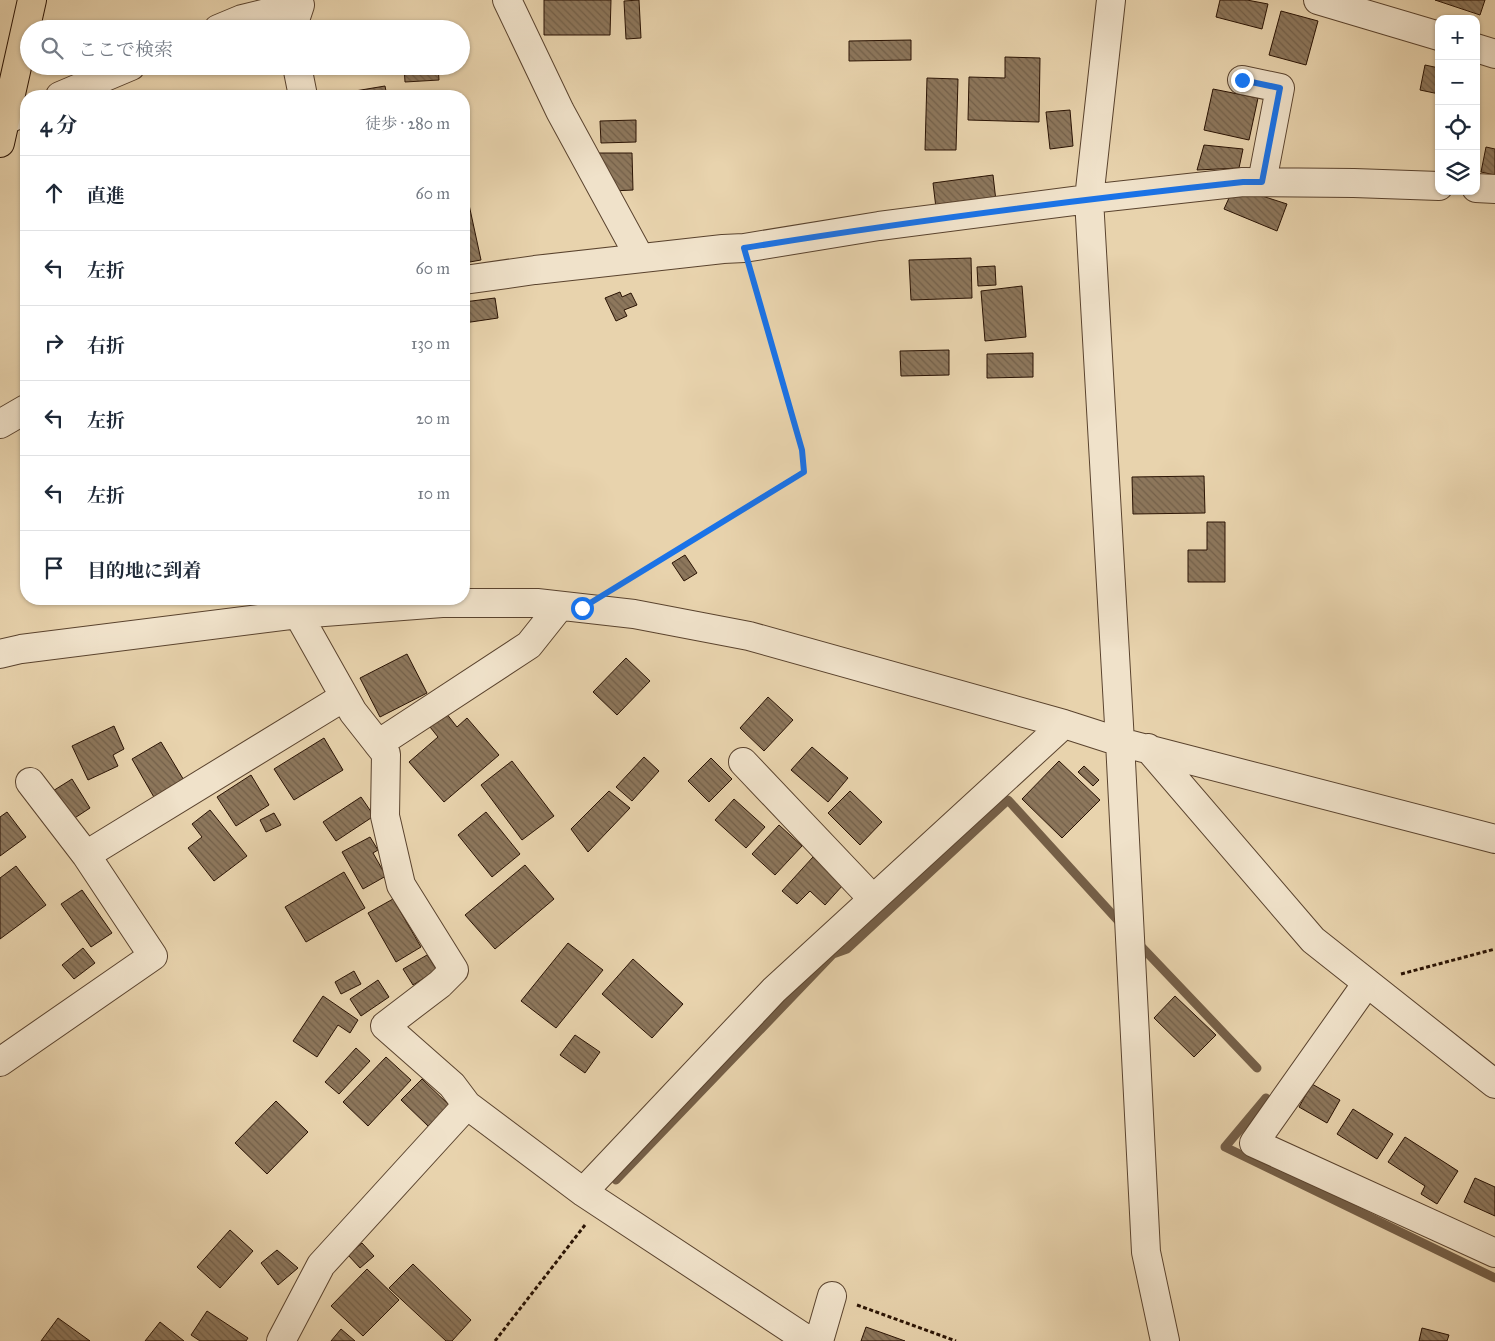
<!DOCTYPE html>
<html lang="ja">
<meta charset="utf-8">
<style>
body{margin:0;font-family:"IM FELL Great Primer","Noto Serif JP",serif;background:#f2f2f3;color:#1f2937}
.controls{position:absolute;right:15px;top:15px;display:grid;overflow:hidden;border-radius:10px;box-shadow:0 1px 4px #0004}
.controls button{width:45px;height:45px;display:grid;place-items:center;padding:0;border:0;border-bottom:1px solid #e0e1e3;background:#fff;color:#1f2937;font:25px sans-serif}
.stop{position:absolute;width:15px;height:15px;margin:-11px;border:4px solid #1a73e8;border-radius:50%;background:#fff}
.stop.end{background:#1a73e8;border-color:#fff;box-shadow:0 1px 5px #0008}
.list{margin:0;padding:0;list-style:none}
h2{display:flex;justify-content:space-between;align-items:center;height:65px;margin:0;padding:0 20px;font-size:21px}
h2 small{font-size:16px;font-weight:400;color:#747a83}
.list li{display:grid;grid-template-columns:32px 1fr auto;gap:15px;align-items:center;box-sizing:border-box;height:75px;padding:0 20px;border-top:1px solid #e0e1e3}
.list b{display:block;font-size:19px;white-space:nowrap}
.list em{font-size:16px;font-style:normal;color:#747a83}
.icon{flex:none;width:28px;height:28px;fill:none;stroke:currentColor;stroke-width:2;stroke-linecap:round;stroke-linejoin:round}
.map{position:relative;flex:none;width:1495px;height:1341px;overflow:hidden}
.search{position:absolute;background:#fff;box-shadow:0 1px 4px #0004;left:20px;top:20px;width:450px;height:55px;display:flex;align-items:center;gap:12px;box-sizing:border-box;padding:0 18px;border-radius:28px;color:#747a83;font-size:19px}
.panel{position:absolute;background:#fff;box-shadow:0 1px 4px #0004;left:20px;top:90px;width:450px;height:515px;border-radius:20px}
.map>svg:first-child{display:block}
.lines{fill:none;stroke-linecap:round;stroke-linejoin:round}
.stream{stroke:#755f47;stroke-width:9}
.building{fill:url(#building-back-hatch);stroke:#2a1304}
.minor-casing{stroke:#5a432e;stroke-width:30}
.major-casing{stroke:#2a1304;stroke-width:30}
.path{stroke:#2a1304;stroke-width:3;stroke-dasharray:4 2.5;stroke-linecap:butt}
.minor{stroke:#f0e2ca;stroke-width:28}
.major{stroke:#e8d3ad;stroke-width:28}
.route{stroke:#1a73e8;stroke-width:6}
</style>
<div class="map">
<svg width="1495" height="1341" viewBox="0 0 1495 1341">
<defs>
<pattern id="building-back-hatch" width="6" height="6" patternUnits="userSpaceOnUse" patternTransform="scale(1.25)"><rect width="6" height="6" fill="#8d775c"/><path d="M-1 5l2 2M0 0l6 6M5-1l2 2" fill="none" stroke="#73604a"/></pattern>
</defs>
<rect width="100%" height="100%" fill="#e8d3ad"/>
<filter id="stains"><feTurbulence type="fractalNoise" baseFrequency=".004" numOctaves="4"/><feColorMatrix values="0 0 0 0 .2 0 0 0 0 .09 0 0 0 0 .02 0 0 0 .5 -.17"/></filter>
<radialGradient id="worn" r=".72"><stop offset=".6" stop-color="#630" stop-opacity="0"/><stop offset="1" stop-color="#630" stop-opacity=".3"/></radialGradient>
<g class="lines">
<path class="stream" d="M1136,941L1257,1068
M1266,1098L1225,1147L1495,1278
M616,1180L833,954L847,949L1008,800L1123,926"/>
</g>
<path class="building" d="M544,0H611L610,35H544Z
M639,0L641,38L626,39L624,1Z
M1220,0H1247L1268,4L1262,29L1216,17Z
M1435,0H1485L1480,15Z
M1281,11L1318,21L1306,65L1269,55Z
M911,40V60L849,61V41Z
M1005,57L1040,58L1039,122L968,120L969,77L1005,78Z
M1425,65L1439,68V94L1420,90Z
M404,66H438L439,80L405,82Z
M927,78L958,79L956,150H925Z
M385,86L387,96H350L349,92Z
M1213,89L1258,98L1249,140L1204,130Z
M1070,110L1073,146L1050,149L1046,112Z
M636,120V142L601,143L600,121Z
M1204,145L1243,149L1239,168L1197,170Z
M1486,147L1495,149V175L1481,172Z
M596,153H632L633,190L612,191Z
M993,175L996,201L936,208L933,183Z
M1234,187L1287,204L1277,231L1224,209Z
M464,200H468L481,260L464,263Z
M971,258L972,298L911,300L909,260Z
M995,266L996,285L978,286L977,267Z
M1022,286L1026,337L985,341L981,291Z
M620,292L622,297L631,293L637,305L624,310L627,316L616,321L605,298Z
M495,298L498,318L464,323V302Z
M949,350V375L901,376L900,351Z
M1033,353V377L987,378V354Z
M1204,476L1205,513L1133,514L1132,477Z
M1207,522H1225V582H1188V550H1207Z
M685,555L697,573L684,581L672,563Z
M407,654L427,693L380,717L360,678Z
M626,658L650,681L617,715L593,692Z
M768,697L793,720L764,751L740,728Z
M446,713L457,727L467,718L499,755L444,802L409,762L438,737L430,727Z
M114,726L124,749L113,755L118,766L88,780L72,746Z
M324,738L343,770L294,800L274,769Z
M161,742L185,782L155,799L132,759Z
M812,747L848,778L828,802L791,770Z
M644,757L659,771L632,801L616,787Z
M711,758L732,779L709,802L688,781Z
M512,761L554,816L522,840L481,785Z
M1059,761L1100,800L1062,838L1022,799Z
M1084,766L1099,780L1093,786L1078,772Z
M251,775L269,805L236,826L217,797Z
M72,779L90,808L67,823L48,794Z
M609,791L630,808L588,852L571,829Z
M850,791L882,822L860,845L828,813Z
M361,797L374,816L336,841L323,822Z
M734,799L765,827L746,848L715,820Z
M210,810L247,856L214,881L188,848L202,837L192,824Z
M7,812L26,837L0,856V817Z
M486,812L520,854L492,877L458,835Z
M274,813L281,825L266,832L260,820Z
M779,825L802,846L775,875L752,854Z
M370,837L378,850L373,853L386,876L363,889L342,852Z
M813,857L843,885L825,905L810,891L797,904L782,891Z
M525,865L554,899L495,949L465,915Z
M16,866L46,905L0,939V878Z
M344,872L365,908L306,942L285,907Z
M82,890L112,933L91,947L61,904Z
M393,899L421,947L396,962L368,913Z
M568,943L603,970L556,1028L521,1001Z
M83,948L95,963L74,979L62,965Z
M427,955L437,970L413,985L403,969Z
M633,959L683,1004L652,1038L602,994Z
M354,971L361,984L341,994L335,982Z
M378,980L389,997L361,1016L350,999Z
M323,996L358,1020L350,1033L338,1025L317,1057L293,1041Z
M1175,996L1216,1035L1194,1057L1154,1018Z
M575,1035L600,1052L585,1073L560,1055Z
M356,1048L370,1061L339,1094L325,1082Z
M386,1057L411,1080L368,1126L343,1102Z
M422,1079L449,1105L428,1126L401,1100Z
M1312,1084L1340,1100L1327,1123L1299,1107Z
M276,1101L308,1132L267,1174L235,1143Z
M1353,1109L1393,1134L1377,1159L1337,1134Z
M1405,1137L1458,1171L1437,1204L1421,1194L1425,1186L1388,1162Z
M1475,1178L1495,1187V1216L1464,1202Z
M230,1230L253,1251L220,1288L197,1267Z
M362,1243L374,1256L360,1268L348,1255Z
M277,1250L298,1268L278,1285L261,1263Z
M413,1264L471,1320L452,1341H446L389,1288Z
M367,1269L399,1300L363,1336L331,1306Z
M207,1311L248,1338L246,1341H200L191,1335Z
M58,1318L90,1341H41Z
M160,1322L184,1341H145Z
M866,1327L905,1341H861Z
M1422,1328L1449,1335L1447,1341H1419Z
M341,1329L355,1341H331Z"/>
<g class="lines">
<defs>
<path id="minor" d="M507,0L560,111L640,258
M1111,0L1089,199L1120,742L1146,1252L1165,1341
M1318,0L1439,36
M218,29L242,19L300,5L292,29
M1476,48L1495,54
M297,66L303,96
M1242,80L1280,88L1262,182
M60,96L131,66
M6,120L26,111
M1476,188L1495,189
M464,280L535,270L723,249L744,248L879,226L1089,199L1243,182L1354,183L1439,186
M0,424L26,409
M290,600L353,712L386,754L385,816L401,885L454,970L440,984L385,1026L452,1085L467,1105L583,1192L809,1341
M0,654L21,649L298,614L442,603H537L634,614L749,636L1064,724L1120,742L1495,839
M378,744L529,645L560,606
M1148,748L1313,940L1495,1084
M743,762L873,899
M30,782L86,855
M1367,983L1254,1143L1495,1253
M0,1062L153,956L86,855L344,697
M583,1192L774,990L1064,724
M281,1341L321,1265L467,1105
M819,1341L832,1296"/>
<path id="major" d="M0,143L32,0"/>
</defs>
<use href="#minor" class="minor-casing"/>
<use href="#major" class="major-casing"/>
<path class="path" d="M621,584L804,471L802,450L752,275
M1401,974L1495,949
M857,1305L956,1341
M495,1341L585,1225"/>
<use href="#minor" class="minor"/>
<use href="#major" class="major"/>
</g>
<g class="lines">
<path class="route" d="M582,608L804,472L802,450L744,248C910,221 1076,200 1243,182H1262L1280,88L1242,80"/>
</g>
<rect width="100%" height="100%" filter="url(#stains)"/>
<rect width="100%" height="100%" fill="url(#worn)"/>
</svg>
<div class="controls">
<button>+</button>
<button>−</button>
<button><svg class="icon" aria-label="locate" viewBox="0 0 24 24"><circle cx="12" cy="12" r="6"/><path d="M12 2v4M12 18v4M2 12h4M18 12h4"/></svg></button>
<button><svg class="icon" aria-label="layers" viewBox="0 0 24 24"><path d="M12 4l9 5-9 5-9-5zM3 14l9 5 9-5"/></svg></button>
</div>
<div class="stop" style="left:582px;top:608px"></div>
<div class="stop end" style="left:1242px;top:80px"></div>
<div class="search"><svg class="icon" aria-label="search" viewBox="0 0 24 24"><circle cx="10" cy="10" r="6"/><path d="M15 15l6 6"/></svg>ここで検索</div>
<section class="panel">
<h2>4 分<small>徒歩 · 280 m</small></h2>
<ul class="list">
<li><svg class="icon" aria-label="ahead" viewBox="0 0 24 24"><path d="M12 20V5M6 11l6-6 6 6"/></svg><div><b>直進</b></div><em>60 m</em></li>
<li><svg class="icon" aria-label="left" viewBox="0 0 24 24"><path d="M17 20v-9H6M10 6l-5 5 5 5"/></svg><div><b>左折</b></div><em>60 m</em></li>
<li><svg class="icon" aria-label="right" viewBox="0 0 24 24"><path d="M7 20v-9h11M14 6l5 5-5 5"/></svg><div><b>右折</b></div><em>130 m</em></li>
<li><svg class="icon" aria-label="left" viewBox="0 0 24 24"><path d="M17 20v-9H6M10 6l-5 5 5 5"/></svg><div><b>左折</b></div><em>20 m</em></li>
<li><svg class="icon" aria-label="left" viewBox="0 0 24 24"><path d="M17 20v-9H6M10 6l-5 5 5 5"/></svg><div><b>左折</b></div><em>10 m</em></li>
<li><svg class="icon" aria-label="arrive" viewBox="0 0 24 24"><path d="M6 21V4h12l-3 4 3 4H6"/></svg><div><b>目的地に到着</b></div></li>
</ul>
</section>
</div>
